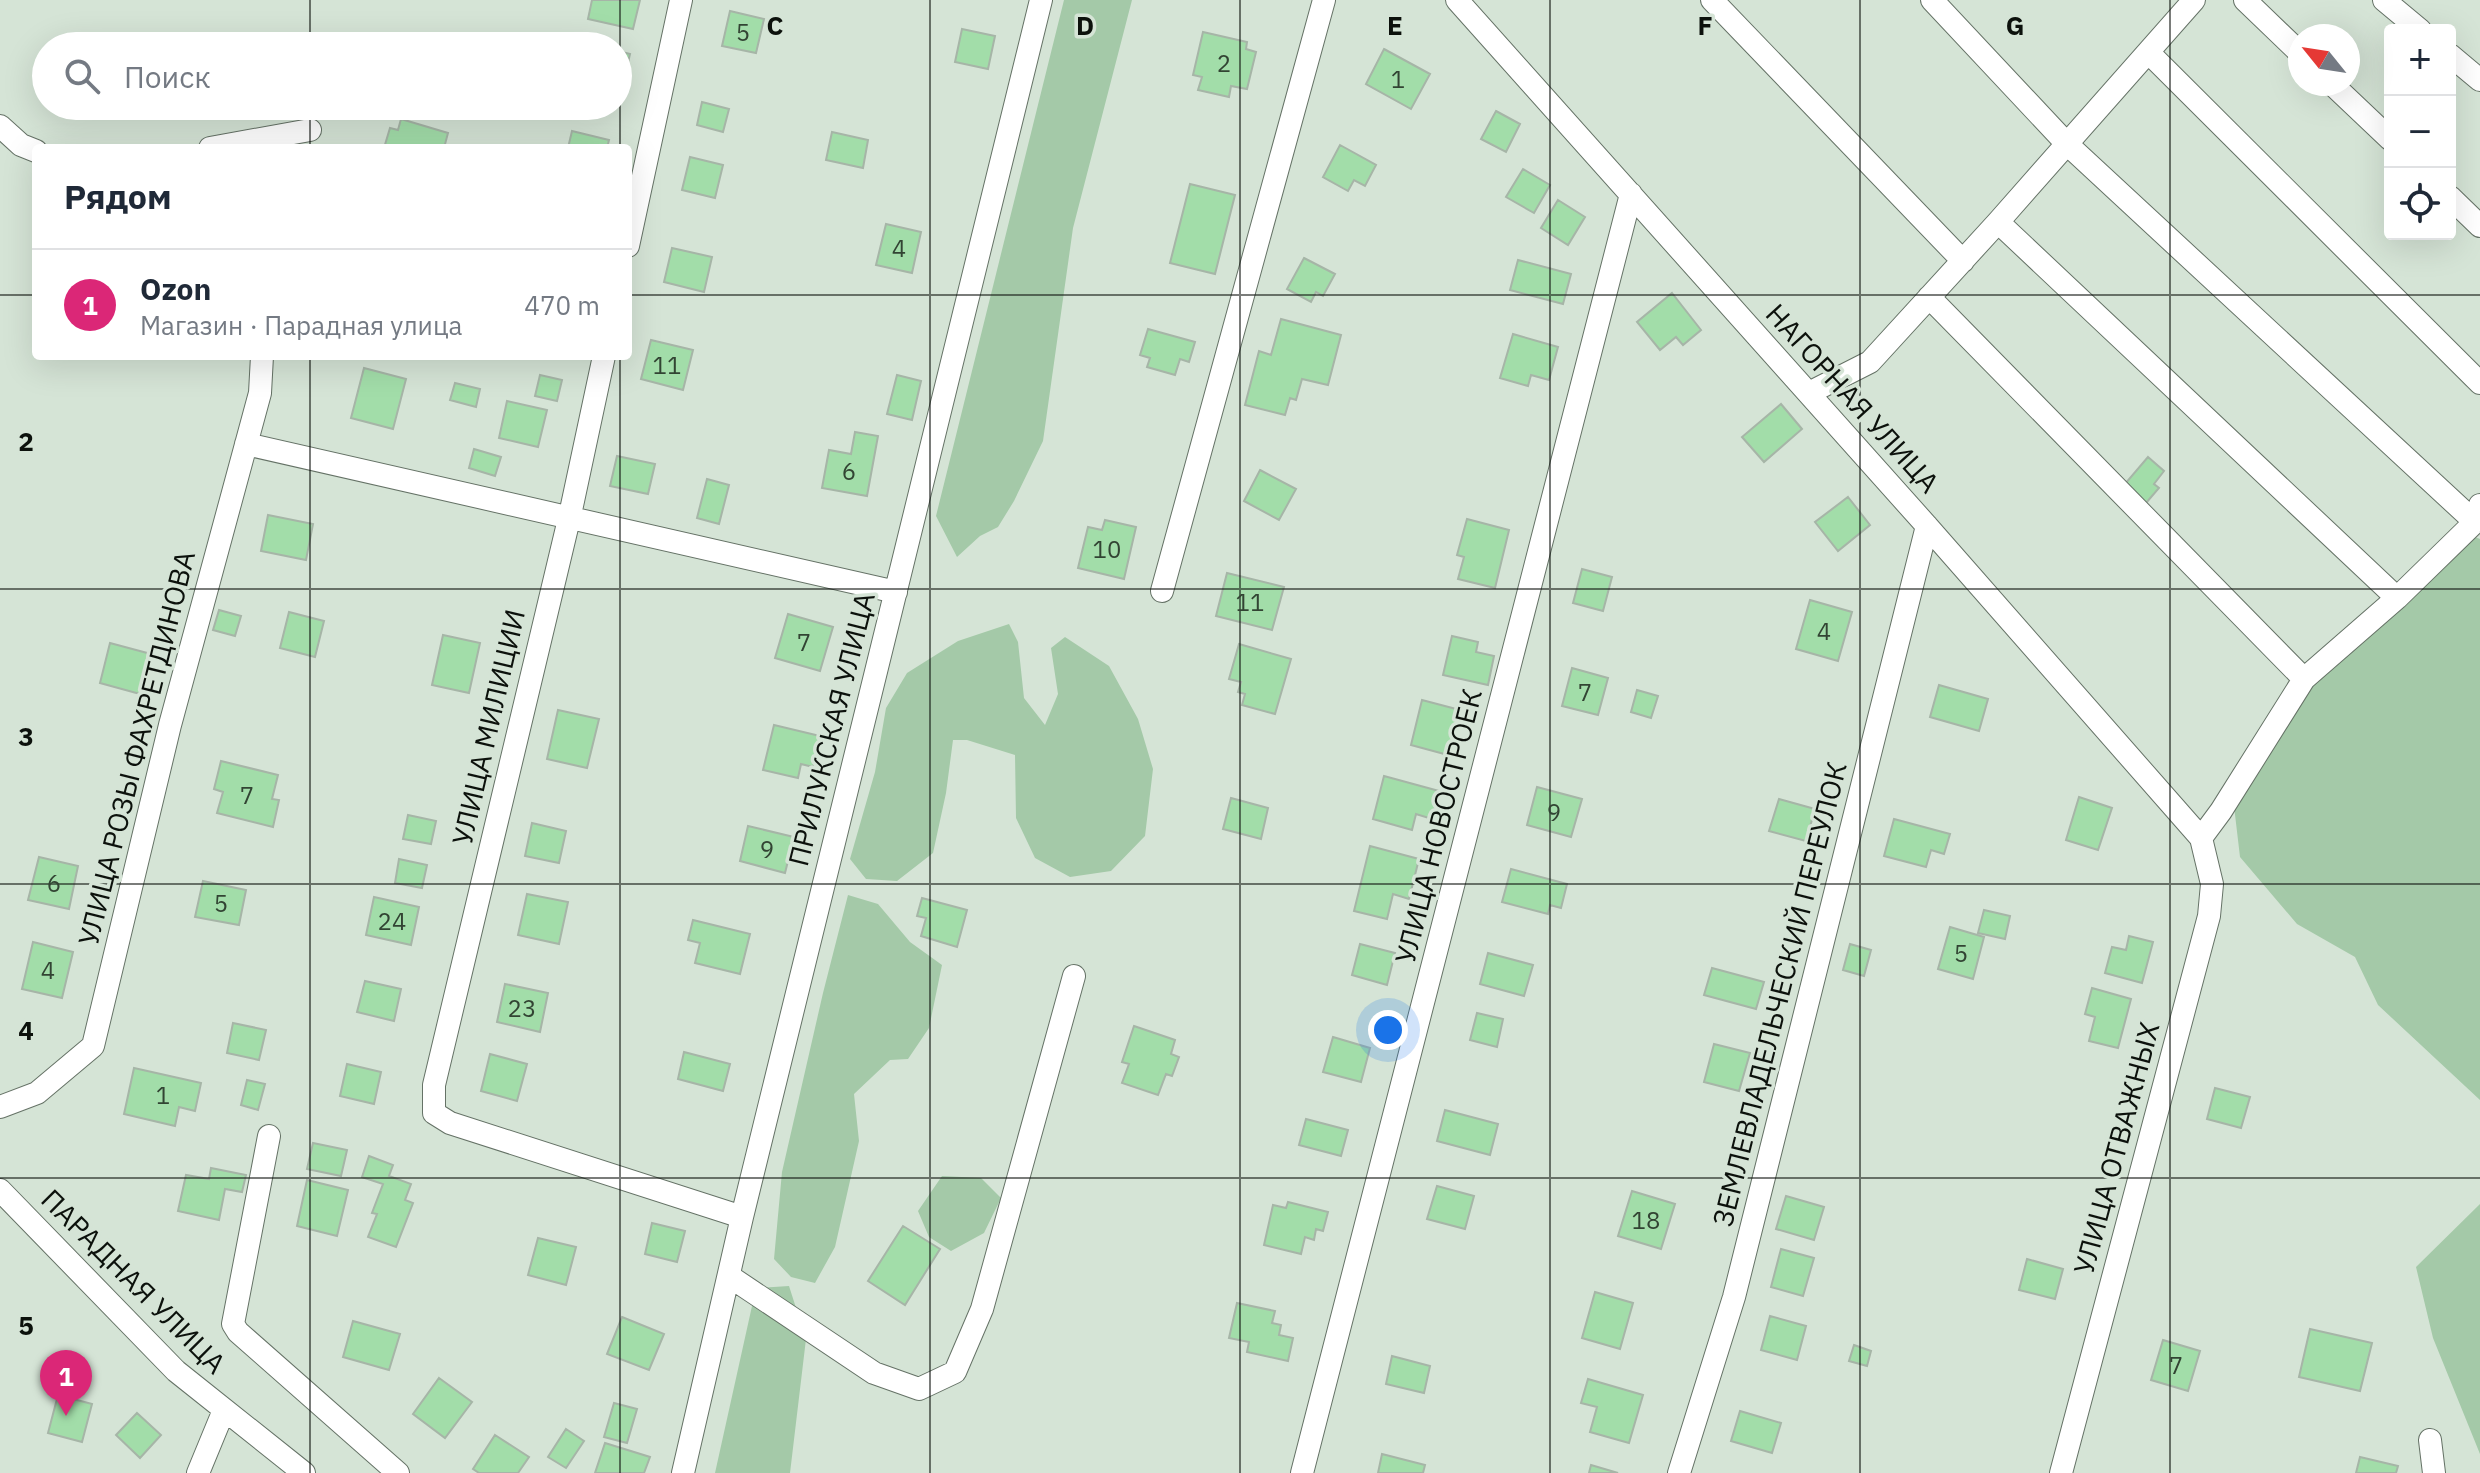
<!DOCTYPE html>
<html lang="ru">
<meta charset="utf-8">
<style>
body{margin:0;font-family:"IBM Plex Sans",sans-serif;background:#f6f6f7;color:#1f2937}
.controls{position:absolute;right:24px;top:24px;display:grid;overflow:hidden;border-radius:8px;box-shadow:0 8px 32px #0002}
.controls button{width:72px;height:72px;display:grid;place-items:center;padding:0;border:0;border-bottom:2px solid #e0e1e3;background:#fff;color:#1f2937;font:40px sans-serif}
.compass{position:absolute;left:2288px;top:24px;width:72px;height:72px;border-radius:50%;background:#fff;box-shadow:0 8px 32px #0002;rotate:300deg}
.you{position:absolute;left:1388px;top:1030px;width:28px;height:28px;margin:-20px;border:6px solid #fff;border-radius:50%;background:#1a73e8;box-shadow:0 0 0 12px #1a73e833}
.badge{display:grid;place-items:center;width:52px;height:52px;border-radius:50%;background:#db2777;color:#fff;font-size:26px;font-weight:700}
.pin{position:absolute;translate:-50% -66px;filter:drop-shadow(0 2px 4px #0008)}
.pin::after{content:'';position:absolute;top:42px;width:28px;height:24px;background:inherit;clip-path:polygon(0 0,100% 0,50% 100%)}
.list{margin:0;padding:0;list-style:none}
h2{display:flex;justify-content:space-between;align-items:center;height:104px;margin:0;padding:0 32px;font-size:34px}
h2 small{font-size:26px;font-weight:400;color:#747a83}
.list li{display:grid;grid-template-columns:52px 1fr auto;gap:24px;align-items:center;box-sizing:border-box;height:112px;padding:0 32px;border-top:2px solid #e0e1e3}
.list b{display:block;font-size:30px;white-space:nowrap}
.list p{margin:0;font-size:26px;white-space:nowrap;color:#747a83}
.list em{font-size:26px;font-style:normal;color:#747a83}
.icon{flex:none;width:44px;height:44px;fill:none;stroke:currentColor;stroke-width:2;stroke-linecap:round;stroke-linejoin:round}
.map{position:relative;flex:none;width:2480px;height:1473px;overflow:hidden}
.search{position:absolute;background:#fff;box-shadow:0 8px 32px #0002;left:32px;top:32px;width:600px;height:88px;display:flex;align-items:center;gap:20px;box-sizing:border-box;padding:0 28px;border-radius:44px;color:#747a83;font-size:30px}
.panel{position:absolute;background:#fff;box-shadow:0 8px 32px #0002;left:32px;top:144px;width:600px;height:216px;border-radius:8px}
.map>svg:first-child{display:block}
.green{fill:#a4c9a8}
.building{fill:#a2dda9;stroke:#a6b5a7;stroke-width:2}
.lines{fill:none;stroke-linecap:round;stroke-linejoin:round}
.minor-casing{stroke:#657266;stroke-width:24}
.minor{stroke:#fff;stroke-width:22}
.grid{fill:none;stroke:#0c110c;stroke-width:2;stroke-opacity:0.55}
.labels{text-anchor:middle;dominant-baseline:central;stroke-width:7;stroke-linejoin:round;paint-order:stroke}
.number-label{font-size:24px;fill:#324433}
.street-label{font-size:28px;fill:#0c110c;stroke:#d5e4d6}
.grid-label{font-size:26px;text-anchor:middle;font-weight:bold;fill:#0c110c;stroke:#d5e4d6;stroke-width:7;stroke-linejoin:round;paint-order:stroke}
</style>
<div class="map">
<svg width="2480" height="1473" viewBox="0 0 2480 1473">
<rect width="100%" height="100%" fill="#d5e4d6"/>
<path class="green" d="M1064,0H1132L1073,228L1043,441L1014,501L998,527L980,536L957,557L936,516Z
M2475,537L2480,539V1100L2378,1005L2355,957L2297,924L2240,857L2234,806L2308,682Z
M1009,624L1018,642L1024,698L1045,725L1058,694L1051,648L1065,637L1109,666L1138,719L1153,769L1145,836L1111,871L1070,877L1035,858L1016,818L1015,755L967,740H953L946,793L933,853L897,881L866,879L850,859L875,772L886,708L907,673L958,641Z
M848,895L878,904L910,942L942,965L929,1028L908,1059L890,1060L854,1094L859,1141L835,1247L815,1283L791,1277L774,1259L782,1172L823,993Z
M942,1176L981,1178L1001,1198L984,1233L951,1251L929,1237L918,1211Z
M2480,1204V1454L2433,1338L2416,1267Z
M789,1286L806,1339L790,1473H715L756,1288Z"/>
<path class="building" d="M592,0H640L633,29L588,19Z
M730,11L764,19L756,53L722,46Z
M962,29L995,36L988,69L955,62Z
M1203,32L1247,42L1246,49L1256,52L1247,89L1231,86L1229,97L1198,90L1202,77L1193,75Z
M1384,49L1430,74L1411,109L1366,84Z
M618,51L630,54L622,88L618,87Z
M702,102L729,109L723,132L697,125Z
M1496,111L1520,124L1506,152L1481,139Z
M401,119L448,133L444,148H384L390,128L398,130Z
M572,131L609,140L607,148H568Z
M832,132L868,140L863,168L826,160Z
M1340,145L1376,165L1365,186L1354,180L1348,191L1323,177Z
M690,157L723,165L715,198L682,190Z
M1523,169L1550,185L1534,213L1506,197Z
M1190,184L1235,195L1215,274L1170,263Z
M1558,200L1585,217L1568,245L1541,228Z
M886,224L921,232L912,273L876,265Z
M672,248L712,257L704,292L664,282Z
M1304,258L1335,274L1323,296L1316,292L1311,302L1287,289Z
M1518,260L1571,274L1563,304L1510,290Z
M1672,293L1701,330L1683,345L1676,337L1660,350L1637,322Z
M1281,319L1341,335L1328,385L1302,379L1296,400L1290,398L1285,415L1245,405L1259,351L1271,355Z
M1148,329L1195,342L1189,362L1180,359L1175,375L1147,367L1150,358L1140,355Z
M1513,334L1558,347L1549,380L1531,375L1528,386L1500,378Z
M651,340L693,350L683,390L641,379Z
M364,368L406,379L393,429L351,418Z
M540,375L562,380L557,401L535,396Z
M897,375L921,381L912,420L887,414Z
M455,383L480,389L476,407L450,400Z
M507,401L547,410L538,447L499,438Z
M1781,404L1802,429L1764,462L1742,437Z
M855,432L878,436L867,496L822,488L829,450L851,454Z
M474,449L501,457L495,476L469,468Z
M617,456L655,464L648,494L610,486Z
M2148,457L2164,471L2154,484L2159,488L2146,503L2124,485Z
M1260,470L1296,489L1279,520L1244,501Z
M707,479L729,485L719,524L697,518Z
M1848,497L1870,525L1838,551L1815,522Z
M268,515L313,524L306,560L261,551Z
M1467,519L1509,530L1495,588L1458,579L1464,557L1457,555Z
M1105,520L1136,527L1124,579L1078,568L1088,527L1102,530Z
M1582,569L1612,577L1603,611L1573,603Z
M1227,573L1284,587L1272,630L1216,616Z
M1810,600L1852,612L1838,661L1796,649Z
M219,610L241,616L235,636L213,630Z
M289,612L324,621L315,657L280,648Z
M788,614L833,627L820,671L775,658Z
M443,635L480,643L469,693L432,685Z
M1452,636L1478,642L1476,652L1494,656L1488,685L1443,675Z
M110,643L151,654L140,694L100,683Z
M1239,644L1291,659L1275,714L1242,705L1245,694L1238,692L1241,682L1229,679Z
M1572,668L1608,678L1598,715L1562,706Z
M1939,685L1988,699L1979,731L1930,717Z
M1637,690L1658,696L1651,718L1631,712Z
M1422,700L1460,710L1448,755L1411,745Z
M558,710L599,719L587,768L547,759Z
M774,725L820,736L813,767L801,764L798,778L763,770Z
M221,761L278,775L272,799L279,800L273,827L217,813L223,792L214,789Z
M1384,776L1439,791L1432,819L1416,814L1412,830L1373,819Z
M1537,787L1582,799L1571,837L1527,825Z
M2079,797L2112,808L2098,850L2066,840Z
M1231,798L1268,808L1261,839L1223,829Z
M1779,799L1815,809L1806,841L1769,831Z
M408,815L436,821L431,844L403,839Z
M1894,819L1950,834L1944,854L1931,850L1926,867L1884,856Z
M532,823L566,831L559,863L525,856Z
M748,826L794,837L785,873L740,861Z
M1370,846L1419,859L1409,899L1393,894L1387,919L1354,911Z
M39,857L78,866L69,909L28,900Z
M399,859L427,865L422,888L395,883Z
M1511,869L1567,884L1561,908L1550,905L1548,914L1502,902Z
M203,881L246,890L239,925L195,917Z
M527,894L568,902L559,944L518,935Z
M374,897L419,907L411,945L366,935Z
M922,898L967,910L957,947L921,936L926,918L917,916Z
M1984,910L2010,916L2005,939L1978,933Z
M693,920L750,934L740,974L695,963L700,943L688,940Z
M1950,927L1984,937L1973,979L1938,969Z
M2129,936L2153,942L2142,983L2105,973L2112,947L2126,950Z
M33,942L73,952L62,998L22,989Z
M1360,944L1395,953L1387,985L1352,975Z
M1850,944L1871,950L1864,976L1843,970Z
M1488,953L1533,965L1524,996L1480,984Z
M1712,968L1764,982L1756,1009L1704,995Z
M365,981L401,989L394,1021L357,1012Z
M505,984L548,993L540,1032L497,1022Z
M2092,988L2131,999L2118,1048L2089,1041L2095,1017L2085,1014Z
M1477,1013L1503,1019L1497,1047L1470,1040Z
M233,1023L266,1030L259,1060L227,1053Z
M1134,1026L1175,1040L1171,1054L1179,1057L1172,1076L1166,1074L1158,1095L1122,1083L1129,1064L1122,1062Z
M1333,1037L1370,1048L1361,1082L1323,1072Z
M1714,1044L1750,1053L1739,1091L1704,1082Z
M684,1052L730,1064L723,1091L678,1079Z
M490,1054L527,1064L517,1101L481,1091Z
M347,1064L381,1072L374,1104L340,1096Z
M134,1068L201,1083L195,1111L179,1107L175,1126L124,1114Z
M247,1080L265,1084L258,1110L241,1105Z
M2215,1088L2250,1097L2241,1128L2207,1119Z
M1445,1110L1498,1124L1490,1155L1437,1141Z
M1306,1119L1348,1130L1341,1156L1299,1145Z
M313,1143L347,1150L341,1176L307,1169Z
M369,1156L393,1165L389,1176L411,1184L405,1200L413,1203L396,1247L368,1237L377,1214L372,1213L383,1184L362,1177Z
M211,1168L246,1175L242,1192L225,1189L219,1220L178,1211L186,1175L209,1179Z
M307,1180L348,1190L337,1236L297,1226Z
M1437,1186L1474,1196L1465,1229L1427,1219Z
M1632,1191L1675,1204L1661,1249L1618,1236Z
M1786,1196L1824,1207L1814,1240L1776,1229Z
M1288,1202L1328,1212L1323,1231L1316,1229L1314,1240L1305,1237L1301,1254L1264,1245L1273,1205L1286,1208Z
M652,1223L685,1231L677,1262L645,1254Z
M903,1226L940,1249L905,1305L868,1281Z
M538,1238L576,1247L566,1285L528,1275Z
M1781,1249L1814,1258L1803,1296L1771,1287Z
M2027,1259L2063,1269L2055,1299L2019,1290Z
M1595,1292L1633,1303L1620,1349L1582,1338Z
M1237,1303L1275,1311L1272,1323L1281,1325L1279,1335L1293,1338L1288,1361L1247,1352L1249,1342L1229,1338Z
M1770,1316L1806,1326L1797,1360L1761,1350Z
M622,1317L664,1334L649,1370L607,1354Z
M353,1321L400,1334L389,1370L343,1357Z
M2310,1329L2372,1343L2360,1391L2299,1377Z
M2163,1340L2200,1351L2188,1391L2151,1380Z
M1854,1345L1871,1351L1867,1366L1849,1361Z
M1392,1356L1430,1366L1424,1393L1386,1384Z
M439,1378L472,1402L445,1438L413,1414Z
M1588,1379L1643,1395L1629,1443L1590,1432L1597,1407L1581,1403Z
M58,1395L92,1404L82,1442L48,1433Z
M614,1403L637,1409L627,1443L604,1437Z
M1740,1411L1781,1423L1772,1453L1731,1441Z
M137,1413L161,1435L140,1458L116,1435Z
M566,1429L584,1441L566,1468L548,1457Z
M495,1435L529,1457L518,1473H479L473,1469Z
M605,1443L650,1457L644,1473H595Z
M1382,1454L1425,1465L1423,1473H1378Z
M2360,1457L2398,1466L2396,1473H2356Z
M1591,1465L1618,1473H1589Z"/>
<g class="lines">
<defs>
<path id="minor" d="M1457,0L1927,526L2201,838L2212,884L2209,916L2061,1473
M1712,0L1963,261
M1932,0L2067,144L2475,522
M2245,0L2300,53
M2384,0L2420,30
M2149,53L2480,383
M2450,55L2480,80
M2332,84L2390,139
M0,126L21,145L36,151
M210,148L310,130
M2450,197L2480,226
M1998,222L2397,598
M628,246L681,0
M1929,297L2304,679
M604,356L570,515L434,1085V1113L450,1123L742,1217
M1809,393L1870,362L1998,222L2194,0
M246,444L896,592
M1162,591L1324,0
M2201,838L2221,811L2304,679L2397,598L2475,522L2480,505
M0,1107L37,1093L93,1046L170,725L260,393L262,356
M269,1136L233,1324L238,1332L398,1473
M0,1190L176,1371L304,1473
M729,1276L874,1373L919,1389L955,1372L982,1309L1074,976
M2430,1440L2434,1473
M198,1473L224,1410
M683,1473L742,1217L1041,0
M1302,1473L1631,194
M1679,1473L1734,1297L1927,526"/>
</defs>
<use href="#minor" class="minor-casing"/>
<use href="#minor" class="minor"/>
</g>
<path class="grid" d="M310,0V46M620,0V148M930,0V1473M1240,0V1473M1550,0V1473M1860,0V1473M2170,0V1473M310,106V148M0,295H36M628,295H2480M310,356V1473M620,356V1473M0,589H2480M0,884H2480M0,1178H2480"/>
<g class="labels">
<g class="number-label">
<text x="743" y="32">5</text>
<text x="1224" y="63">2</text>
<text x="1398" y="79">1</text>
<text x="899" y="248">4</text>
<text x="667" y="365">11</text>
<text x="849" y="471">6</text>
<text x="1107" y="549">10</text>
<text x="1250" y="602">11</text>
<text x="1824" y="631">4</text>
<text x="804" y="642">7</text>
<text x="1585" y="692">7</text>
<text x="247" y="795">7</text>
<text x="1554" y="812">9</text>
<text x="767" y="849">9</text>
<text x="54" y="883">6</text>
<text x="221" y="903">5</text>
<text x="392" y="921">24</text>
<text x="1961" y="953">5</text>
<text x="48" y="970">4</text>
<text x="522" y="1008">23</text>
<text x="163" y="1095">1</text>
<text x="1646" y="1220">18</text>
<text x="2176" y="1365">7</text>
</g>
<g class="street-label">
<text transform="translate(1853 398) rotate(48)">НАГОРНАЯ УЛИЦА</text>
<text transform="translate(488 727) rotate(-77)">УЛИЦА МИЛИЦИИ</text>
<text transform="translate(831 729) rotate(-76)">ПРИЛУКСКАЯ УЛИЦА</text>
<text transform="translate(136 748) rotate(-76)">УЛИЦА РОЗЫ ФАХРЕТДИНОВА</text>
<text transform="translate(1438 826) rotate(-76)">УЛИЦА НОВОСТРОЕК</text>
<text transform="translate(1779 994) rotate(-76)">ЗЕМЛЕВЛАДЕЛЬЧЕСКИЙ ПЕРЕУЛОК</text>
<text transform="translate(2116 1148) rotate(-75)">УЛИЦА ОТВАЖНЫХ</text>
<text transform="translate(134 1281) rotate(45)">ПАРАДНАЯ УЛИЦА</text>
</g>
</g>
<g class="grid-label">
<text x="775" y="35">C</text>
<text x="1085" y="35">D</text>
<text x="1395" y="35">E</text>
<text x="1705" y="35">F</text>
<text x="2015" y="35">G</text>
<text x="26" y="451">2</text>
<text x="26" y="746">3</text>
<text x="26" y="1040">4</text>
<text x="26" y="1335">5</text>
</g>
</svg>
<div class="controls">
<button>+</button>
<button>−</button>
<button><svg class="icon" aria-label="locate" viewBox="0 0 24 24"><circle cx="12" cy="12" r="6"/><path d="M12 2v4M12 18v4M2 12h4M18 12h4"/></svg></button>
</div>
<svg class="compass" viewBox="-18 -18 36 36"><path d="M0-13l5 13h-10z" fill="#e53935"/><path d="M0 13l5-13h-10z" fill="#747a83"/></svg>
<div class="you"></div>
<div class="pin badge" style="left:66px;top:1416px">1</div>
<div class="search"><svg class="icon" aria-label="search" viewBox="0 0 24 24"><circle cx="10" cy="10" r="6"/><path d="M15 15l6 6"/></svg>Поиск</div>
<section class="panel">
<h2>Рядом<small></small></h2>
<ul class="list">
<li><span class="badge">1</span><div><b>Ozon</b><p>Магазин · Парадная улица</p></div><em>470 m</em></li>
</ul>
</section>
</div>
